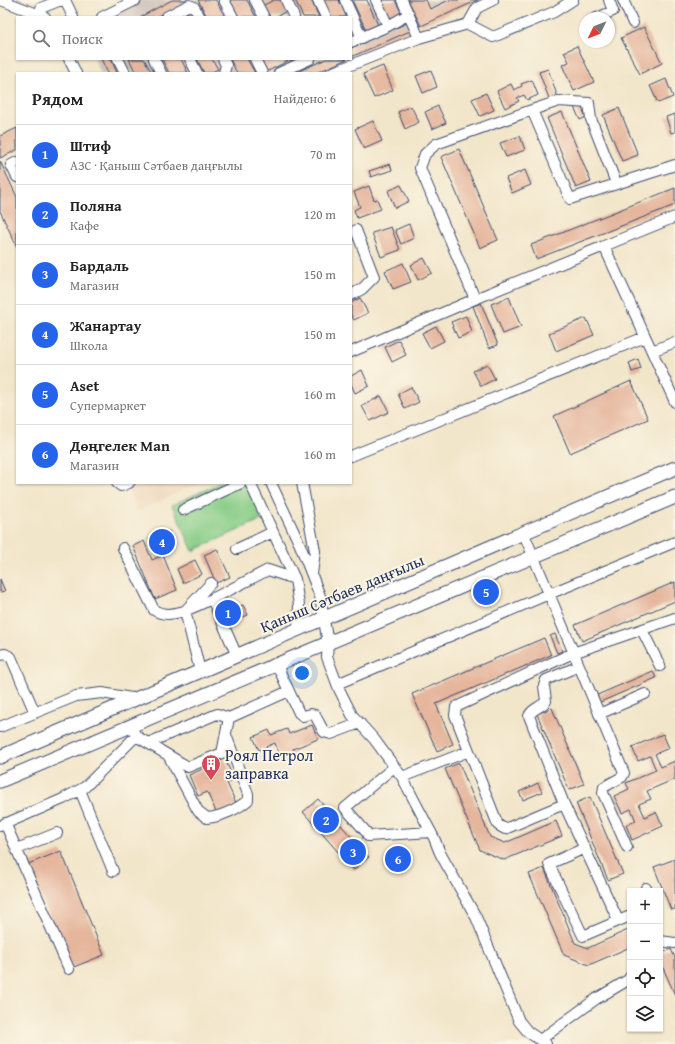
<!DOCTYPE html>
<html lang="ru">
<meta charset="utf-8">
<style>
body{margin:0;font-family:"Gentium Book Plus",serif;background:#f6f6f6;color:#222}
.controls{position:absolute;right:12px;bottom:12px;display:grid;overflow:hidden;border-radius:0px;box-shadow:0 1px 3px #0004}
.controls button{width:36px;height:36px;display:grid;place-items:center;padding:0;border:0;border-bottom:1px solid #e0e0e0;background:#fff;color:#222;font:20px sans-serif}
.compass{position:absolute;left:579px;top:12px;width:36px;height:36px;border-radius:50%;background:#fff;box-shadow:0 1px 3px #0004;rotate:227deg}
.you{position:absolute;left:302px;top:673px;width:14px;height:14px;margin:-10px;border:3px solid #fff;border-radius:50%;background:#1a73e8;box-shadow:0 0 0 6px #1a73e833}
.badge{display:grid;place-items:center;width:26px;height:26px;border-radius:50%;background:#2563eb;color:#fff;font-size:13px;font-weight:700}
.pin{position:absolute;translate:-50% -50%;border:2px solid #fff;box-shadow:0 1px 4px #0006}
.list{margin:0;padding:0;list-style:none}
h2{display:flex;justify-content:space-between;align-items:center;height:52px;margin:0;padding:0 16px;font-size:17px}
h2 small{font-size:13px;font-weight:400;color:#767676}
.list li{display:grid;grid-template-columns:26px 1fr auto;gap:12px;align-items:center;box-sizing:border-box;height:60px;padding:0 16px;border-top:1px solid #e0e0e0}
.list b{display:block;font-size:15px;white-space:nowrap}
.list p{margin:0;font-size:13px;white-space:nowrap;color:#767676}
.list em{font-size:13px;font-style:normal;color:#767676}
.icon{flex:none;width:22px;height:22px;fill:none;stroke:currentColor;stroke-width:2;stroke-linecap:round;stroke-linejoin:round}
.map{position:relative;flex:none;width:675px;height:1044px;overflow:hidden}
.search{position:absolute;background:#fff;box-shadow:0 1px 3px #0004;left:16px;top:16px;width:336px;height:44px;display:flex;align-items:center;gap:10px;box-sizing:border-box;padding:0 14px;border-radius:0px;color:#767676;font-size:15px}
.panel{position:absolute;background:#fff;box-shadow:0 1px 3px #0004;left:16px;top:72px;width:336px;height:412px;border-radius:0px}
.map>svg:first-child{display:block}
.built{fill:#efd6bc}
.industrial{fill:#cdc2b9}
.green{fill:#88cd87;stroke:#527e72}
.building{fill:#e5b59c}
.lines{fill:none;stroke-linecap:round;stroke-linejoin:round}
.minor-casing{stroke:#3b4a6e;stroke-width:12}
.major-casing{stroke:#3b4a6e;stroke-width:15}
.minor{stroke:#fff;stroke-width:10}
.major{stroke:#fff;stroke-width:13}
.labels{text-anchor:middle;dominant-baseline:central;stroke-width:4;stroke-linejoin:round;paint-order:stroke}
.street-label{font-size:16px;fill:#1b2f5e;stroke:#fcf5e5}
.poi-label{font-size:16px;fill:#1b2f5e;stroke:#fcf5e5;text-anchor:start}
</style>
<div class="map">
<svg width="675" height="1044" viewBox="0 0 675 1044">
<rect width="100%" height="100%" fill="#fcf5e5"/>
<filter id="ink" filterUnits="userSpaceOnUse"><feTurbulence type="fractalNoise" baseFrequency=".025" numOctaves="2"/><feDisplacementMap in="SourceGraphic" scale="8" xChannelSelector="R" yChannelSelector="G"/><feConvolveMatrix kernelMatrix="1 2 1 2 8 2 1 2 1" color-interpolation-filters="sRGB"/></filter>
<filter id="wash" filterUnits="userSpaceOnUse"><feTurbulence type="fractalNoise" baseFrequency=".012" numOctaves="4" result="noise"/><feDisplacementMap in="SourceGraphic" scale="16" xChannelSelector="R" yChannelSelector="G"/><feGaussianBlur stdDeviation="0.9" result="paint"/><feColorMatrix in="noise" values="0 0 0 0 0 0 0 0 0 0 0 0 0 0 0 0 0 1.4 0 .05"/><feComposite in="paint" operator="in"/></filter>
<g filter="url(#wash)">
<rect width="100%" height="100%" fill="#f2e6ca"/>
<path class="built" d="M125,483H199L138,511Z"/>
<path class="industrial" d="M136,0H473L351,53V17H102Z
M94,59H338L306,73H101Z"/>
<path class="green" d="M220,483H251L267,517L193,551L172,505Z"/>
<g id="blocks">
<path class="building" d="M172,0H187L156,17H140Z
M198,0H216L225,17H207Z
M229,0H247L256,17H238Z
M274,0H281L287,11L275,17H268L262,6Z
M295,0H311L319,17H303Z
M322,0H339L347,17H330Z
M352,0H367L378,25L366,30Z
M380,0H395L402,14L389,20Z
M408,0H426L430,9L449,0H478L421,26Z
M188,12L190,17H179Z
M407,23L410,31L351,57V48Z
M351,25L355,35L351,37Z
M644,27L662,63L640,74L621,38Z
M577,46L594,82L574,91L562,65L569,62L564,52Z
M101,59H111L117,73H108Z
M129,59H144L152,73H136Z
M162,59H181L188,73H169Z
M197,59H212L218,69L210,73H204Z
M230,59H247L255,73H237Z
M260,59H292L266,72Z
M326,59H347L316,73H295Z
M383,66L393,90L374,98L363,74Z
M548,69L558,98L550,101L539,72Z
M431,70L437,87L423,93L416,76Z
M666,79L673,97L658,103L650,86Z
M532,80L538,95L527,100L524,95L517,98L519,101L505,108L497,91L511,84L514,90L522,86L521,84Z
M486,93L494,110L480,116L472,99Z
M580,104L586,117L580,120L574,107Z
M411,106L419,122L405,129L398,112Z
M438,106L446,123L432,129L425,112Z
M619,108L638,155L622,161L603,115Z
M562,112L591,182L576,188L547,118Z
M675,114V132L671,133L666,117Z
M373,121L382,141L364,149L355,129Z
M17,128V150L0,158V136Z
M520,136L525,150L506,157L500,143Z
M459,149L498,240L480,248L441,157Z
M0,161L17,197V247L0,211Z
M390,164L392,170L371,177L369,171Z
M525,170L531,185L512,193L506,178Z
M401,185L409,201L395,208L388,191Z
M369,186L374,200L377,199L381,209L357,218L354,210L360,207L354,192Z
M675,188V205L536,259L531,245Z
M409,224L414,238L401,244L395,230Z
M391,227L400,250L381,257L372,233Z
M424,258L432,273L418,280L411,265Z
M403,263L411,282L393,289L385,271Z
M509,297L521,327L503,334L491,304Z
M360,298L368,313L354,320L351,315V303Z
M481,303L498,345L489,348L473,306Z
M466,316L472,332L458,338L451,322Z
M586,318L594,335L556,351L549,333Z
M436,326L444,341L430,348L422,333Z
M399,340L406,355L392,362L385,347Z
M638,359L641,369L632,372L629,363Z
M487,364L495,379L481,386L473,371Z
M362,370L369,386L355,393L351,384V376Z
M631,381L648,419L570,453L554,416Z
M411,387L419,402L405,409L398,394Z
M381,396L389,412L370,421L362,406Z
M169,531L175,545L155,553L149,539Z
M144,541L152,560L163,555L177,590L155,599L133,546Z
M217,549L230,577L216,583L204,555Z
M195,560L202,574L183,583L177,569Z
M0,579L5,591L0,592Z
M675,582V601L582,641L575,625Z
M489,587L492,593L482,597L480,591Z
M243,605L248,615L226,624L222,613Z
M555,634L562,651L557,653L550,636Z
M544,638L551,655L436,704L453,744L437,751L412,694Z
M653,671L656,678L598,703L595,696Z
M552,708L584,784L569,790L537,714Z
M312,725L318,739L293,749L295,755L282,761L275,743L259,750L253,737L269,730L271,735L287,729L289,734Z
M663,734L669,748L655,754L661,767L675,761V779L647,791L651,799L639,804L645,817L656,812L663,826L632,840L626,825L636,821L631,809L622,813L614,796L629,789L626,783L656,770L650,756L638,761L632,747Z
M225,759L234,780L227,783L237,805L217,814L207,792L198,796L189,775Z
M459,763L490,837L505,843L556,821L562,836L504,860L480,850L445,769Z
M538,783L542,792L523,800L519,792Z
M590,797L623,874L608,880L576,803Z
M318,799L369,857L354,870L303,812Z
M61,851L104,955L71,968L28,864Z
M675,859V909L671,910L654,867Z
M544,868L575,943L588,948L630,929V947L589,965L564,955L529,874Z
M671,949L675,958V995L660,961V954Z"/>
</g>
</g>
<g filter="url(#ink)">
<use href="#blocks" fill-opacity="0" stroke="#3b4a6e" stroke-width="1"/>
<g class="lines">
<defs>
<path id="minor" d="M1,0L45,17
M65,0L73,17
M224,0L233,17
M255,0L264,17
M286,0L294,17
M318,0L326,17
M345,0L362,38
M376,0L388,26
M402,0L419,38L468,24L493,37L554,12L573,0
M623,0L633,23
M41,8L61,0
M102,17L136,0
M166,17L189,5L194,7L200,17
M597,18L613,11L609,0
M468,24L477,8L493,0
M351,42L388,26L409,14
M69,59L76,73
M118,59L125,73
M154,59L161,73
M190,59L197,73
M223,59L226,65L224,73
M255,59L262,73
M279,73L310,59
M331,73L419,38
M532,110L559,101L589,103L591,119L616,183
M17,162L11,165L17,177
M675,165L570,199L532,110L436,144L425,154L420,168L475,299L604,246L675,402
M604,246L675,217
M351,295L362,289L374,277L356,230
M652,351L675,342
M351,352L475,299
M351,456L645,337
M117,483L121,486L129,483
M250,483L295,579L299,605L298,630
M271,483L300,545L320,596L328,644L327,657L339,689L352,715L374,739L402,777L434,838L440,853L476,917L519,1021L528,1032L546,1044
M302,483L315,551L312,574
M183,510L241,483
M524,534L624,773L622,777L604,787L603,793L627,847
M123,548L154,610C171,621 195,606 212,599
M237,549L273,532
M642,630L660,666
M0,655L5,654L11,657L35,713
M237,656L212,599L268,570L295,579
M277,665L299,713L303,716L311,714L315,715L324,732L331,734L360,723
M579,666L546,680L544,686L546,701C541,708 532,708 529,716L564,804L618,920
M200,671L185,611L211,583
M337,684L549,594L675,542
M599,714L645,694
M0,727L76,696L102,693L137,699
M131,727L136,736L188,767L222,753L229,718L289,691
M148,743L217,714L229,718
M168,755L198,811L207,818C220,817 238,809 248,800V794L226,735
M394,767L345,808L367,833L368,836L431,832
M402,777L469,751
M80,790L113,871
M564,804L505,829L498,825L455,715L456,707L573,653L675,618
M5,823L69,969
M0,826L63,799L85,787L136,736
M585,848L549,864L583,936L630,916
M17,849L57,833
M646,888L647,891
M660,941L675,943
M540,1040L596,999L628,980L630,977"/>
<path id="major" d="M0,757L675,468
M0,781L675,497"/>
</defs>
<use href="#minor" class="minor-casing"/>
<use href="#major" class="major-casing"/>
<use href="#minor" class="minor"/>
<use href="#major" class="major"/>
</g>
</g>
<defs>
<symbol id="building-pin" viewBox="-11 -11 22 30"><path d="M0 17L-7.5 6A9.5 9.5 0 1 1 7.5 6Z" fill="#d1495b" stroke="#fcf5e5"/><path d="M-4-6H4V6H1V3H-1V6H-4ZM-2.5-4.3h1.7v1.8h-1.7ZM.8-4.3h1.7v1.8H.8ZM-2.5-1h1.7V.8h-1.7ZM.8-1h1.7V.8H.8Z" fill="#fff"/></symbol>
</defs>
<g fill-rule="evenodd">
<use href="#building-pin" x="200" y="753" width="22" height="30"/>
</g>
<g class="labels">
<g class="street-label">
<text transform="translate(342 593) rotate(-23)">Қаныш Сәтбаев даңғылы</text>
</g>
<g class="poi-label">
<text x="225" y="755">Роял Петрол<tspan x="225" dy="18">заправка</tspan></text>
</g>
</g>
</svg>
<div class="controls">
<button>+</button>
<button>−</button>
<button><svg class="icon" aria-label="locate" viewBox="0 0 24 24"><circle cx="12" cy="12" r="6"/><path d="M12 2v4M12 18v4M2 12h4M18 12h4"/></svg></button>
<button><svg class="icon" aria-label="layers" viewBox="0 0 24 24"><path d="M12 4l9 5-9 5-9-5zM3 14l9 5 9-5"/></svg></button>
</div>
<svg class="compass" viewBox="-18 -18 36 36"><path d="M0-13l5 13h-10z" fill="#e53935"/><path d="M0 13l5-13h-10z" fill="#767676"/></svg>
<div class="you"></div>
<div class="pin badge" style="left:228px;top:613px">1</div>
<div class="pin badge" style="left:326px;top:820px">2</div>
<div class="pin badge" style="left:353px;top:852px">3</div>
<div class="pin badge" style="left:162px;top:542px">4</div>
<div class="pin badge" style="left:486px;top:592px">5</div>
<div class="pin badge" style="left:398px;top:859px">6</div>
<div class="search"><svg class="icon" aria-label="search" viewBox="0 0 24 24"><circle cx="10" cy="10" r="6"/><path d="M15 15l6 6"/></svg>Поиск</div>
<section class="panel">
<h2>Рядом<small>Найдено: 6</small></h2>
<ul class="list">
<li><span class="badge">1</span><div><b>Штиф</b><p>АЗС · Қаныш Сәтбаев даңғылы</p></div><em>70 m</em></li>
<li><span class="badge">2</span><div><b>Поляна</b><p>Кафе</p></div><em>120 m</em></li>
<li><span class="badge">3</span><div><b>Бардаль</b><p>Магазин</p></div><em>150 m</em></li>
<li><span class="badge">4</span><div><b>Жанартау</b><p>Школа</p></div><em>150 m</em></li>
<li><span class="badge">5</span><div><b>Aset</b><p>Супермаркет</p></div><em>160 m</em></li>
<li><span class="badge">6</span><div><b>Дөңгелек Man</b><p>Магазин</p></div><em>160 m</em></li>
</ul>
</section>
</div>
